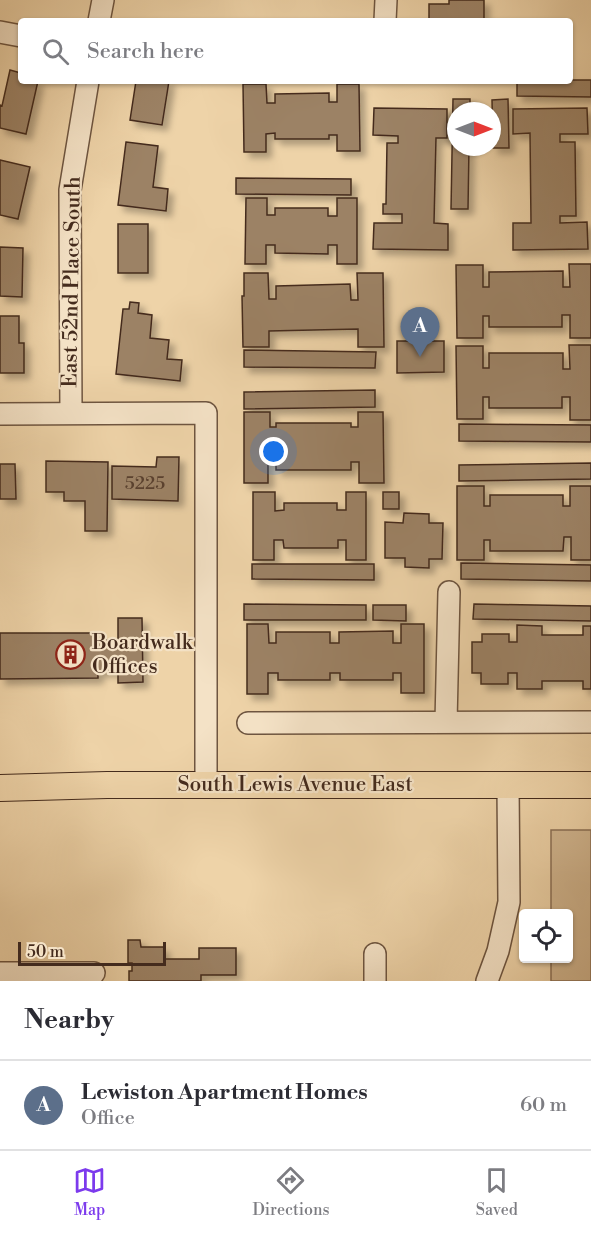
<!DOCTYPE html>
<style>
body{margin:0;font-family:"Libre Bodoni",serif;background:#f7f7f7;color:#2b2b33}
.controls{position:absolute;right:18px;bottom:18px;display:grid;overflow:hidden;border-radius:6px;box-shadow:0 2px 4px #0004}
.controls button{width:54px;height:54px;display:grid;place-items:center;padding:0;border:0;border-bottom:2px solid #e1e1e2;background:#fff;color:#2b2b33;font:30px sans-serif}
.compass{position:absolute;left:447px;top:102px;width:54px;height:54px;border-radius:50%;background:#fff;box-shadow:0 2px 4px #0004;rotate:90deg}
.scale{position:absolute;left:18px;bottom:15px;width:148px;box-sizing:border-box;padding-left:6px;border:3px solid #442b1d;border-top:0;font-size:16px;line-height:21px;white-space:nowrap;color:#442b1d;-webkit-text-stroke:4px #f4e2c6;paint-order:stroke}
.you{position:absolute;left:274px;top:452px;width:21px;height:21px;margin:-15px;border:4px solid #fff;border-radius:50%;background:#1a73e8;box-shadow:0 0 0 9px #1a73e833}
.badge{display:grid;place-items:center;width:39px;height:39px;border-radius:50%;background:#7c3aed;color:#fff;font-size:20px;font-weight:700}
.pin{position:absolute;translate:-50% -50px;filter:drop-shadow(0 2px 3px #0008)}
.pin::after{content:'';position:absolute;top:32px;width:21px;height:18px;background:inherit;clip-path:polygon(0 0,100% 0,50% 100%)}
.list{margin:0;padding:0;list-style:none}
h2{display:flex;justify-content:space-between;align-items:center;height:78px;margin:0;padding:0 24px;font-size:26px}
h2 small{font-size:20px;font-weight:400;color:#7c7c81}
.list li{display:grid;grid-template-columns:39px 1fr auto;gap:18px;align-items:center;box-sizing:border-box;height:90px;padding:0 24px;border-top:2px solid #e1e1e2}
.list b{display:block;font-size:22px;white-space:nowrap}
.list p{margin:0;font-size:20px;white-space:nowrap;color:#7c7c81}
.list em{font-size:20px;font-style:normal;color:#7c7c81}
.icon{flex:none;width:33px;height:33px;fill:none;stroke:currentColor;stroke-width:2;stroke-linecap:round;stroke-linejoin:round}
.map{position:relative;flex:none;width:591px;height:981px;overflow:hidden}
.search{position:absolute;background:#fff;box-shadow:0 2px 4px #0004;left:18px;right:18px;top:18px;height:66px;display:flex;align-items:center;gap:15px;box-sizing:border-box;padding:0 21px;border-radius:6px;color:#7c7c81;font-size:22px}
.sheet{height:168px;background:#fff}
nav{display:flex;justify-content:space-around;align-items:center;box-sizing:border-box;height:84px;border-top:2px solid #e1e1e2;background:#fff;font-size:16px;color:#7c7c81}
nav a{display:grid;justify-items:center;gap:3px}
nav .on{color:#7c3aed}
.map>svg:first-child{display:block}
.green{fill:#d1b690;stroke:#8a7056;stroke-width:1.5}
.building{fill:#9c8265;stroke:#442b1d;stroke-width:1.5;filter:url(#shadow)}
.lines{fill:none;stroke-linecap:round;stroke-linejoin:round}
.minor-casing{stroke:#6e5540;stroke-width:24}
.major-casing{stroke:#442b1d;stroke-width:28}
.minor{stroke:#f4e2c6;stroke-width:21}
.major{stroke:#eed3a8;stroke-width:26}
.labels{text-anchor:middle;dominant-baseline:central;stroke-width:4.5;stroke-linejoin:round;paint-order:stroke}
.number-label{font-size:18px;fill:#5a412f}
.street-label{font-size:21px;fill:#442b1d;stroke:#f4e2c6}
.poi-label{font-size:21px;fill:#442b1d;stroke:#f4e2c6;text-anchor:start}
</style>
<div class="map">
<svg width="591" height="981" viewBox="0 0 591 981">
<defs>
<filter id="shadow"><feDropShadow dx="5.5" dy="5.5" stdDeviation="3" flood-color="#0004"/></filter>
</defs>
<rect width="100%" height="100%" fill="#eed3a8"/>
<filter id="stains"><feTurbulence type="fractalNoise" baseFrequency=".00333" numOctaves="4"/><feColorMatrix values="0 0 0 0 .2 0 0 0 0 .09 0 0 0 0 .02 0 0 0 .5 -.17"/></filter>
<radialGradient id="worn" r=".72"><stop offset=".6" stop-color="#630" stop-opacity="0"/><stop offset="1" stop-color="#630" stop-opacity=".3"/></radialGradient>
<path class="green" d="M551,830H591V981H551V959L568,958V914L551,913Z"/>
<path class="building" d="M449,0H484V21H429V4H449Z
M10,70L21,73V81H38L26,134L0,128V105L2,106Z
M570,80H591V97L517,96V81H570Z
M136,81H169L162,125L130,120Z
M243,84H266L267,103H275V94L329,93V102H337V84H359L360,151H337V135H329V139H275V133L266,134V152H244Z
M453,99H470V111H456V147H469L468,209H451Z
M508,99L509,148H493L492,100Z
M374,108L447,109V138H436L434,223L448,224V250L373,249L374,223H402V214H383V204H386L387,143H398V136L373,135Z
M587,108L588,134H560V142H575L576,216H560V223L587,222L588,249L513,250V223H531L530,133L513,134V109Z
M126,142L158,146L153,187L168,189L166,211L118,205Z
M0,160L30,167L18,219L0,215Z
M236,178L351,179V195L236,194Z
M246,198H267V215H275V208H328V216H337V198H357V264H337V245H328V254L275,253V245H266V264H245Z
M118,224H148V273H118Z
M0,247L23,248L22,297L0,296Z
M569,264H591V338H570V315H562V327H489V316H483V338H457L456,265H483V287H489V272L563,271V287H570Z
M244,273H268L269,299H276V286L350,284L351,300H358L357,273H383L384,347H358V329L269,331V347H243L242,296H244Z
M130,302L139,303L138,313L152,315L150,338L169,340L167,359L182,360L180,381L116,374L123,309H129Z
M0,316H19V343H24V373H0Z
M397,341H444V372L397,373Z
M569,345H591V420H570V397H562V408H489V397H483V419H457L456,346H483V368H489V353H563V369H570Z
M244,350L376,352L375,368L244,367Z
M375,390V407L244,409V392Z
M244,412H270V427H276V423H351V427H358V412H383L384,483H359V462H351V470H276V462H268V483H244Z
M459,424L591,425V442L459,441Z
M157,457H179L178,501L112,499V466L156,467Z
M46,461L108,462L107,531H85V501H64V492H46Z
M591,463V479L459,481V465Z
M0,464H15L16,499H0Z
M457,486H484V506H490V495H563V506H570V486H591V560H571V537H564L563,551H490V540H484V560H457Z
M253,492H275V511L284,510V503H337V510H346V492H366V560H346V540H338V548H284L283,540H274V560H253Z
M383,492H399V509H383Z
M404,513L429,514V523H443L442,559H429V568L405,567V558H385V522L403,523Z
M461,563L591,565V581L461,579Z
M252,564H374V580L252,579Z
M244,604L366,605V620H244Z
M474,604L591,606V621L473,619Z
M373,605H406V621L373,620Z
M118,618H142L143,682L118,683V671H98V678L0,679V633H98V640H118Z
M247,624H268L269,643H276V632H330V643H339V632L393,631V643H401V624H424V693H401V673H393V680H340V673H330V680H278V673H268V694H247Z
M517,625L542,626V635H583V626H591V689H583V681H542V689H517V673H508V684H481V673H472V642H482V634H509V642H517Z
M128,940H140L141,947H164V959H199V948H236V975H201V981H129V971H132V963H128Z"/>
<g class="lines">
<defs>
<path id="minor" d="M99,21L103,0
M385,21L386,0
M0,32L21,36
M71,413L70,190L88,81
M0,414L206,413V785
M446,722L449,592
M248,723L591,722
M375,954V981
M0,973H94
M487,981L498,951L509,902L508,785"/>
<path id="major" d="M0,788L107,785H591"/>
</defs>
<use href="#minor" class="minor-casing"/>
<use href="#major" class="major-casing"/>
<use href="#minor" class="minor"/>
<use href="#major" class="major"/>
</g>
<defs>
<symbol id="building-ring" viewBox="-11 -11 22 22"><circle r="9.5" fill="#f4e2c6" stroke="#8f2418" stroke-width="1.5"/><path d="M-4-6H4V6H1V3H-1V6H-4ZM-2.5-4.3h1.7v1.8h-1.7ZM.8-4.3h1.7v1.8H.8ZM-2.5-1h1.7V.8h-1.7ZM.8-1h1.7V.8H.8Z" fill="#8f2418"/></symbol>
</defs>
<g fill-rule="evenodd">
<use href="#building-ring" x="54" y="638" width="33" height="33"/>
</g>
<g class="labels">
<g class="number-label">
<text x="145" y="483">5225</text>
</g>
<g class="street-label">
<text transform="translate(72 282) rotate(-89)">East 52nd Place South</text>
<text x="295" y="785">South Lewis Avenue East</text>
</g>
<g class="poi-label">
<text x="92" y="643">Boardwalk<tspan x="92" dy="24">Offices</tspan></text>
</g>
</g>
<rect width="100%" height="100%" filter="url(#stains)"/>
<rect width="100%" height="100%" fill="url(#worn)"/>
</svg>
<div class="controls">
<button><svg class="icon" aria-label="locate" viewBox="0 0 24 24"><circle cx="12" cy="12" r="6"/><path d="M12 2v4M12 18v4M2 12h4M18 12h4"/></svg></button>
</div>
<svg class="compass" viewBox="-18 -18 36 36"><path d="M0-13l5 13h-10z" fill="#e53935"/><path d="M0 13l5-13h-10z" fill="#7c7c81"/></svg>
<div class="scale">50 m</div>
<div class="you"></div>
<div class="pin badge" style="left:420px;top:357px;background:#5c6f8a">A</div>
<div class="search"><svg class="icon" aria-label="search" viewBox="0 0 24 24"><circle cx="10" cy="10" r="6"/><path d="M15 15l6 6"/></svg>Search here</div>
</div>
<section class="sheet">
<h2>Nearby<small></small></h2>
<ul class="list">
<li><span class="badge" style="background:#5c6f8a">A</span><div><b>Lewiston Apartment Homes</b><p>Office</p></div><em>60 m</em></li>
</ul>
</section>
<nav>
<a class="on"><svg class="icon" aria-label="map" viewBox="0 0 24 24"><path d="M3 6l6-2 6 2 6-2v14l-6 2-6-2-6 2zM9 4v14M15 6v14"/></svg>Map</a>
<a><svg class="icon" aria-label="directions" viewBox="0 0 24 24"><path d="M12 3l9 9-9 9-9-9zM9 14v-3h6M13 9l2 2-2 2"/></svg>Directions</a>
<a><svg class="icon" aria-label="saved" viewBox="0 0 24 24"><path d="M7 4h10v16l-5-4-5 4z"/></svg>Saved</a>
</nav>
